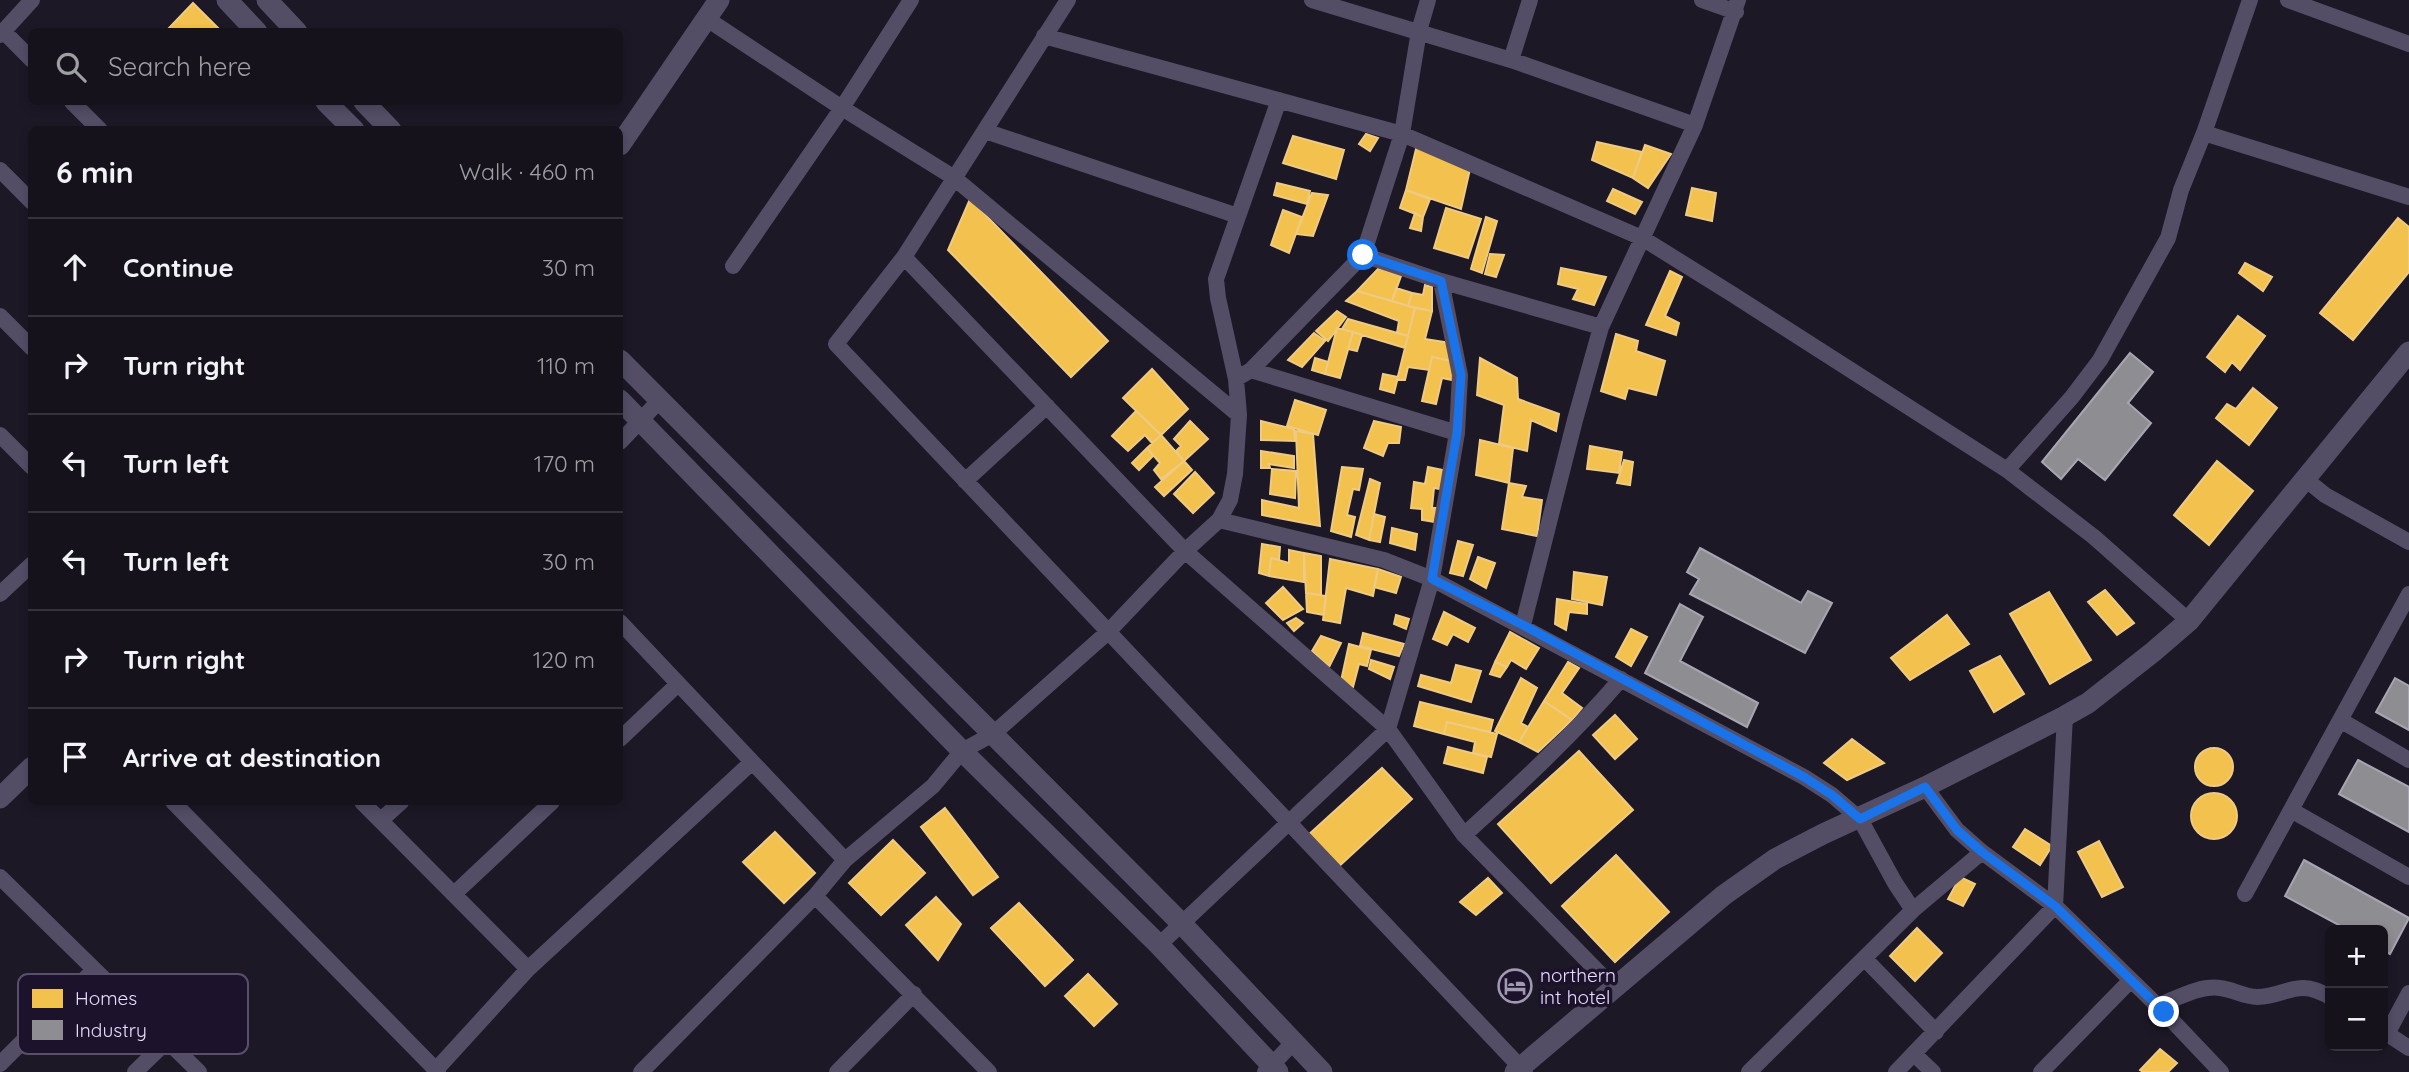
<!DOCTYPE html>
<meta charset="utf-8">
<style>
body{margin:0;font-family:Quicksand,sans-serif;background:#1f1b25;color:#f1f3f6}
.controls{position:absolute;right:21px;bottom:21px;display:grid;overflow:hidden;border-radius:10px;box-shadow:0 4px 10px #0003}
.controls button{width:63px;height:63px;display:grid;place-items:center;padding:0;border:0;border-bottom:2px solid #35323b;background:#16121c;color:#f1f3f6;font:35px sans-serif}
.stop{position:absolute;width:21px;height:21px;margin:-16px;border:5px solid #1a73e8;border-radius:50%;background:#fff}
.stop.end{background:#1a73e8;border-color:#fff;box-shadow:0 2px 7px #0008}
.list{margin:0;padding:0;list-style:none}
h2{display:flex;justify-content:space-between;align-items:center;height:91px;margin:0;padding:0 28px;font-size:30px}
h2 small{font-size:23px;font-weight:400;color:#9e9ea3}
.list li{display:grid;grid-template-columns:46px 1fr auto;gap:21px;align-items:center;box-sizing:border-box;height:98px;padding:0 28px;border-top:2px solid #35323b}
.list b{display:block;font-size:26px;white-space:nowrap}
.list em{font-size:23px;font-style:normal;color:#9e9ea3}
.icon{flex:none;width:38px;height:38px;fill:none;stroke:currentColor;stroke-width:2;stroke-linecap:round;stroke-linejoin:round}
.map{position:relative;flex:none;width:2409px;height:1072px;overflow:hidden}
.search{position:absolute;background:#16121c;box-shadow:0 4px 10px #0003;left:28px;top:28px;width:595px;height:77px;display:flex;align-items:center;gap:18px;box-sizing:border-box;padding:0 24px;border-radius:10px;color:#9e9ea3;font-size:26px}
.panel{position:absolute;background:#16121c;box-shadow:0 4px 10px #0003;left:28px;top:126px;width:595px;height:679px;border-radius:10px}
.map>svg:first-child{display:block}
.homes{fill:#f2c14e;stroke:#efca83;stroke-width:2}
.industry{fill:#8d8d92;stroke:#a8a5b2;stroke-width:2}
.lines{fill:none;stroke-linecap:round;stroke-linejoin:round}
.minor{stroke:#534e66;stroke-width:16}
.tertiary{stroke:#534e66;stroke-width:21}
.route{stroke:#1a73e8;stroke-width:9}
.labels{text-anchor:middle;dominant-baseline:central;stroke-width:7;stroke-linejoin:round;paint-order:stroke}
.poi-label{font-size:19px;fill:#e8defe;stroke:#1c122c;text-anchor:start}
.key{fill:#1c122c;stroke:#594f6b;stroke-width:2}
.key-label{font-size:19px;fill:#e8defe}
</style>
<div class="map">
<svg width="2409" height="1072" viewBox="0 0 2409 1072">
<rect width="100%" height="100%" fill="#1d1826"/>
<path class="homes" d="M193,3L222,32L167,30Z
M1366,134L1378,138L1370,151L1359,144Z
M1293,136L1344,150L1336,179L1283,163Z
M1597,142L1642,152L1633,178L1592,160Z
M1417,145L1470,169L1461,209L1406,190Z
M1645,145L1671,154L1648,188L1633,178Z
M1277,183L1310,191L1307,204L1274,195Z
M1692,188L1716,193L1712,221L1686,215Z
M1613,189L1642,202L1635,214L1607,201Z
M1406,190L1430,199L1423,217L1400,208Z
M1312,193L1328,195L1313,236L1296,234Z
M970,199L1108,341L1071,377L948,250Z
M1446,208L1481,219L1468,258L1434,248Z
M1283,210L1302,217L1289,253L1271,245Z
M1415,213L1423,217L1421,231L1410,228Z
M1486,217L1497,221L1482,273L1471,269Z
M2398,218L2409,227V272L2353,340L2320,313Z
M1490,254L1504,255L1496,277L1485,274Z
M2245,263L2272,277L2263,291L2239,273Z
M1379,268L1401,276L1392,301L1357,291Z
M1561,268L1606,277L1594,305L1573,299L1578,289L1558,284Z
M1670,271L1682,277L1665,316L1679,323L1676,335L1646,325Z
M1425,285L1432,287V311L1408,306L1412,293L1423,295Z
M1396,288L1412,293L1408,306L1392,301Z
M1357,291L1415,308L1408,336L1397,333L1399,321L1346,301Z
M1415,308L1432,311L1425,339L1450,343L1456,362L1432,357L1429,370L1408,367L1405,380H1397Z
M1337,311L1346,317L1328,341L1316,331Z
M2238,316L2265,336L2240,370L2232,362L2225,372L2207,357Z
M1348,319L1408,336L1405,348L1342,329Z
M1337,328L1353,332L1340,378L1325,374Z
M1353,332L1362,335L1357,351L1348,349Z
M1314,333L1325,341L1302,367L1288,360Z
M1616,334L1638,341L1636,351L1665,361L1656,395L1628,388L1625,399L1601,391Z
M1432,357L1456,362L1452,380L1442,378L1436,404L1422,401Z
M1315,358L1328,362L1325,374L1312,370Z
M1480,358L1517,378L1518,399L1559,414L1556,431L1531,420L1527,451L1499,444L1504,405L1477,395Z
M1152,369L1188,409L1161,435L1123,398Z
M1383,374L1398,377L1394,393L1380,389Z
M2253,388L2277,408L2249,445L2216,418L2227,404L2236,409Z
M1295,400L1326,410L1318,435L1287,426Z
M1136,411L1161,435L1152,443L1145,435L1128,451L1112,436Z
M1190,421L1208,439L1184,461L1176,451L1181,446L1174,439Z
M1261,421L1294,429L1295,441L1261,440Z
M1374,421L1401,427L1399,443H1388L1383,456L1364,448Z
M1296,431L1313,434L1320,526L1262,515V500L1299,508Z
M1161,435L1184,461L1161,479L1154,470L1160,463L1147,448Z
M1480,440L1513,448L1509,483L1476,475Z
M1590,446L1622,452L1619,473L1587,469Z
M1147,448L1153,456L1139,470L1132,463Z
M1261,451L1294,456V468L1269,464L1270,468H1261Z
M1624,460L1633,462L1630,485L1617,483Z
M1184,461L1192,470L1164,496L1155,487Z
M2217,461L2253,491L2209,545L2174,515Z
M1342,467L1363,469L1359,490L1353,489L1347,515L1355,517L1351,537L1331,531Z
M1428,467L1443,470L1440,489L1434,488L1432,508H1436L1435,522L1422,520V509L1411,508L1414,482L1425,484Z
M1272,469L1296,471L1295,498L1270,494Z
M1195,472L1214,493L1193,513L1174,494Z
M1370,479L1380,483L1369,540L1356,535Z
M1509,483L1526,486L1522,497L1542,500L1537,536L1502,529Z
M1374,514L1385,517L1380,542L1369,540Z
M1392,528L1417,534L1415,550L1390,543Z
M1458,541L1473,545L1463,576L1450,573Z
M1262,544L1280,547L1279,560L1271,558L1269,576L1259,573Z
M1289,550L1304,553V582L1269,576L1271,558L1289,563Z
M1304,553L1321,556V595L1306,593Z
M1478,557L1495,563L1486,588L1470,579Z
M1330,559L1378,569L1373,596L1346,588L1340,623L1323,620Z
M1378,569L1401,577L1396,593L1374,587Z
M1574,572L1607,577L1602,605L1572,599Z
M1283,587L1303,609L1283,620L1266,603Z
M2105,590L2134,623L2117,635L2088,602Z
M2049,592L2091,660L2050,684L2010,614Z
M1306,593L1326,596L1324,615L1307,612Z
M1557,599L1587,604V614L1569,612L1566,630L1555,624Z
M1444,612L1475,628L1468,642L1453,634L1447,645L1433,639Z
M1396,615L1409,619L1406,629L1394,624Z
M1947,615L1969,644L1910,680L1891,658Z
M1296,618L1303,623L1294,631L1287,623Z
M1631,629L1647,637L1631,666L1616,657Z
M1510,632L1539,648L1526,669L1511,660L1507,667L1495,662Z
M1363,633L1404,644L1399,656L1360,646Z
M1321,636L1341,643L1329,667L1312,651Z
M1349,644L1371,650L1367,666L1359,664L1353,687L1341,681Z
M2000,656L2024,694L1994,712L1970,671Z
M1371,660L1394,667L1390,679L1369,669Z
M1495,662L1507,667L1500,677L1490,674Z
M1568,662L1579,668L1562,693L1582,708L1572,720L1544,701Z
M1456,665L1481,671L1471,702L1418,686L1421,675L1451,683Z
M1521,678L1537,688L1521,723L1528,727L1519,742L1495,731Z
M1544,701L1572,720L1538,752L1519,742Z
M1420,702L1493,720L1490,732L1447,722L1444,734L1414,726Z
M1615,715L1637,739L1615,759L1593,735Z
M1447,722L1497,734L1491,757L1473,753L1475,742L1444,734Z
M1852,739L1884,763L1847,780L1824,763Z
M1448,747L1487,757L1483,773L1444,763Z
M2195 767a19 19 0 1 1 38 0a19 19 0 1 1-38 0Z
M1579,751L1633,810L1551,883L1498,824Z
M1382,768L1412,799L1337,868L1307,836Z
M2191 816a23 23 0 1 1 46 0a23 23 0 1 1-46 0Z
M945,808L998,877L973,895L921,827Z
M2025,829L2052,846L2040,865L2013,847Z
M775,832L815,873L784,903L743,862Z
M893,840L925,873L881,915L849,883Z
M2099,841L2123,887L2102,897L2078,852Z
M1616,855L1669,912L1615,962L1562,906Z
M1960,877L1975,884L1963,906L1948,899Z
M1488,878L1502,893L1476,915L1460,902Z
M936,897L961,924L938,960L906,925Z
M1019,903L1073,960L1045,986L991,928Z
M1917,928L1942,953L1915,981L1890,956Z
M1088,974L1117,1004L1094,1026L1065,996Z
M2160,1049L2177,1063L2168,1072H2143L2140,1070Z"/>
<path class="industry" d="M2130,353L2153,372L2128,403L2151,423L2105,480L2078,459L2061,479L2042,462Z
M1700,548L1801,603L1808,591L1832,603L1805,653L1690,594L1699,579L1687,572Z
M1680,604L1703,617L1680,661L1758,703L1747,727L1645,673Z
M2395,678L2409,686V730L2376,712Z
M2358,760L2409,787V832L2339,794Z
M2304,860L2409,918L2390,954L2383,950V930H2348L2285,896Z"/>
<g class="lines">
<path class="minor" d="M1068,0L904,257L836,344L1525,1072
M1312,0L1511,60L1695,125
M1702,0L1736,12
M2288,0L2409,44
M707,19L842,108L953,177L1239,415
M4,32L32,60
M0,35L32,0
M1044,36L1402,134L1642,238L1732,294L2007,470L2094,537L2189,621
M1511,60L1530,0
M72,102L100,130
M985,131L1238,216
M2204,133L2409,197
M0,170L32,202
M1363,255L1441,281L1601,327
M904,257L1185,551L1388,729L1464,835L1615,989
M733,266L842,108L911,0
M0,316L32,348
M1251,370L1457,433
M1236,379L1251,370L1363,255L1402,134L1419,31L1428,0
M0,435L32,467
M620,442L659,401
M2007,470L2072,397L2100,360L2168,238L2181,190L2204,133L2250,0
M2304,478L2325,495L2409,542
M965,481L1047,406
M1219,520L1384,560L1432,579L1804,777L1832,795L1860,819L1895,883L1913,910
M0,594L32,564
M620,622L845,860
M1523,625L1575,420L1601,327L1695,125L1738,0
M2340,720L2409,760
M620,739L678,684
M1925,787L1957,830L1982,852L2055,906L2164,1012L2221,1072
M173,802L438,1072
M362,802L528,969
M2291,810L2409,877
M381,820L401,802
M1464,835C1519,785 1573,735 1621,679
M0,877L199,1072
M454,894L552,802
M2245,894L2409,594
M815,896L989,1072
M1159,945L1388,729L1432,579L1457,433L1460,375L1441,281
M1865,959L1936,1032
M2157,1006C2176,999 2199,985 2220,988C2232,989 2244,997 2257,997C2288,996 2297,977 2330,997
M2383,1031L2409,1048
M2387,1034L2409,993
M1914,1054L1933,1072
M0,1064L94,970
M135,1072L168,1040
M434,1072L528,969L752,762
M641,1072L815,896L845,860L933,786L962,751L993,734L1108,632L1185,551L1219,520L1230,500L1235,474L1239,415L1236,379L1218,298L1216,279L1279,100
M837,1072L914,994
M1265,1072L1293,1043
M1749,1072L1913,910L1982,852
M1896,1072L2055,906L2065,716
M2041,1072L2131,980"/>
<path class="tertiary" d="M227,0L257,32
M267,0L297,32
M326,102L354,130
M364,102L391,130
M620,145L719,0
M620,360L1181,923L1322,1072
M620,400L962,751L1159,945L1278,1072
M0,798L32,767
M1515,1072L1724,895L1775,859L1823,834L1925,787L2065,716L2088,703L2153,652L2189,621L2409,352"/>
</g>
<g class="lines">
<path class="route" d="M1363,255L1441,281L1461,375L1457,433L1432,579L1523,625L1804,777L1832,795L1860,819L1925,787L1957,830L1982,852L2055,906L2164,1012"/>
</g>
<defs>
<symbol id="hotel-ring" viewBox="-11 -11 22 22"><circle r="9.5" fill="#1c122c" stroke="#a199b2" stroke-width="1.5"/><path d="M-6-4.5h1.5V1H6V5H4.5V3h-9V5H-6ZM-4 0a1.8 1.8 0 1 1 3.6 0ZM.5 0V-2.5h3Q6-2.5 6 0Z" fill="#a199b2"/></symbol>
</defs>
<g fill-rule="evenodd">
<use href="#hotel-ring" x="1496" y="967" width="38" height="38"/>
</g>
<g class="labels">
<g class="poi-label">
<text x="1540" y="975">northern<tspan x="1540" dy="22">int hotel</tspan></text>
</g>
</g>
<rect x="18" y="974" width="230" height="80" rx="10" class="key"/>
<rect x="32" y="989" width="31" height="19" fill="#f2c14e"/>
<rect x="32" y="1020" width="31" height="20" fill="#8d8d92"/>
<g class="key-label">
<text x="75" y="1005">Homes</text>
<text x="75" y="1037">Industry</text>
</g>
</svg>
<div class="controls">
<button>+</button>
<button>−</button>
</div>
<div class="stop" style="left:1363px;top:255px"></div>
<div class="stop end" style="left:2164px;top:1012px"></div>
<div class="search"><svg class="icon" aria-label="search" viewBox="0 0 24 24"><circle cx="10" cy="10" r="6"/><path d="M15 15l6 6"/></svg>Search here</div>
<section class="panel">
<h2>6 min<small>Walk · 460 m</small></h2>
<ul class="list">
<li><svg class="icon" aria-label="ahead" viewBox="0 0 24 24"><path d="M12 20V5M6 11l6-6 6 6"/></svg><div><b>Continue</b></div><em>30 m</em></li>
<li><svg class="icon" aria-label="right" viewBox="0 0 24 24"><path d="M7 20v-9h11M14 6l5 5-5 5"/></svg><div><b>Turn right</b></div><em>110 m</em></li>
<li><svg class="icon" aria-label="left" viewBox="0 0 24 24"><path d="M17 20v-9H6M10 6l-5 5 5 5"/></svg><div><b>Turn left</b></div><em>170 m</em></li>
<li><svg class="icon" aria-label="left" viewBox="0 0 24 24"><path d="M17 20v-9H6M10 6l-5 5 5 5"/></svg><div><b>Turn left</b></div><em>30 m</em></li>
<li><svg class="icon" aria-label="right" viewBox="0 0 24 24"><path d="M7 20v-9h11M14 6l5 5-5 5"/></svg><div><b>Turn right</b></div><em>120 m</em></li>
<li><svg class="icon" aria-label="arrive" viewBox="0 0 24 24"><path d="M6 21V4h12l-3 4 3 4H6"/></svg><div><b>Arrive at destination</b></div></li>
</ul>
</section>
</div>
